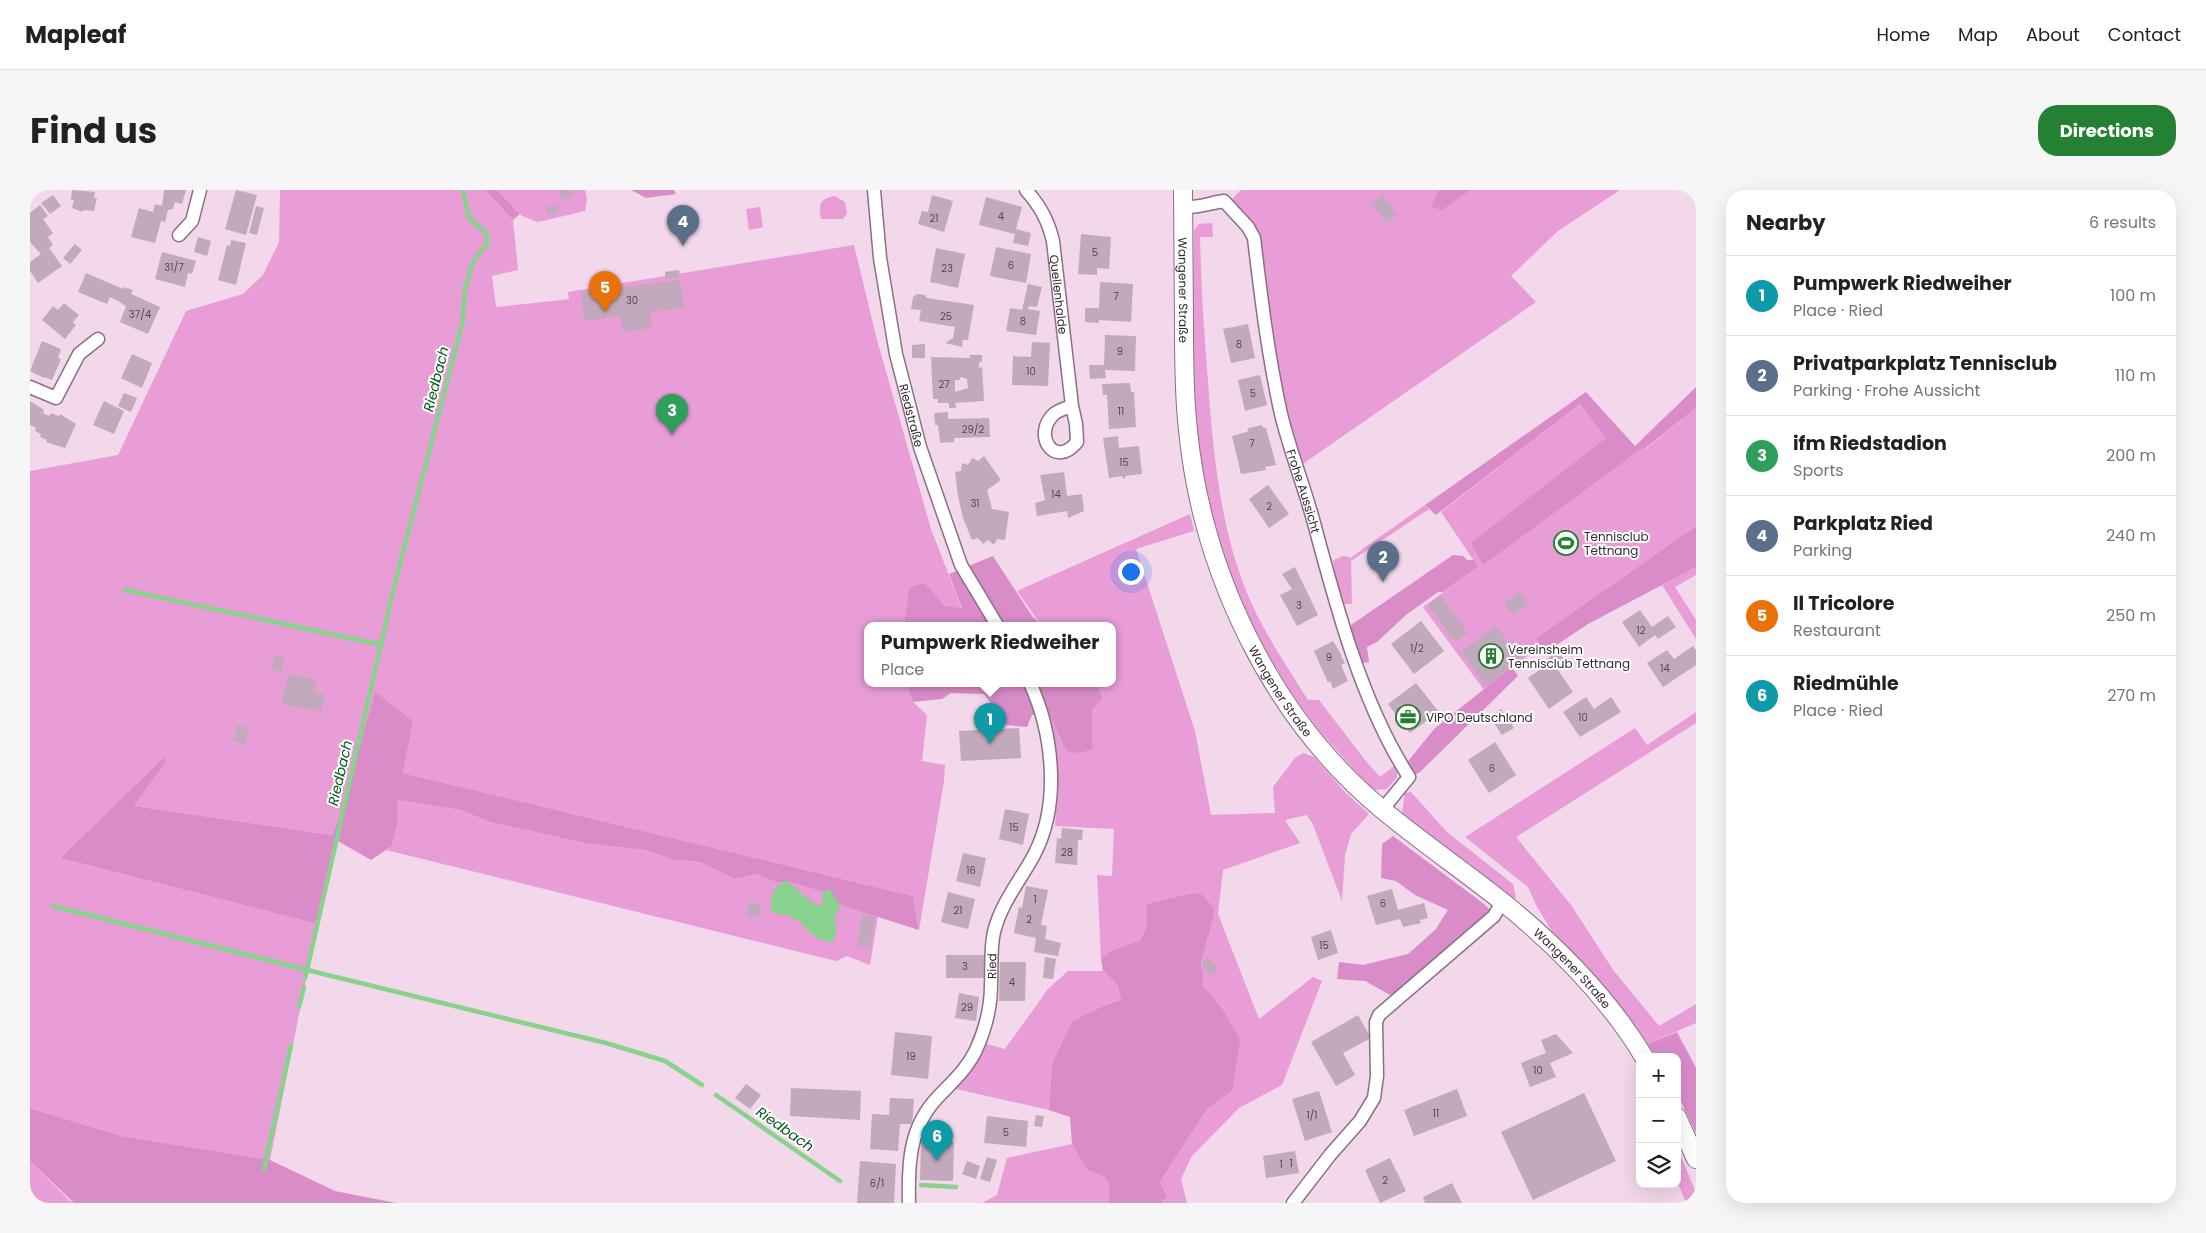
<!DOCTYPE html>
<meta charset="utf-8">
<style>
body{margin:0;font-family:Poppins,sans-serif;background:#f6f6f6;color:#222}
.controls{position:absolute;right:15px;bottom:15px;display:grid;overflow:hidden;border-radius:10px;box-shadow:0 5px 20px #0002}
.controls button{width:45px;height:45px;display:grid;place-items:center;padding:0;border:0;border-bottom:1px solid #e0e0e0;background:#fff;color:#222;font:25px sans-serif}
.you{position:absolute;left:1100px;top:381px;width:18px;height:18px;margin:-12px;border:4px solid #fff;border-radius:50%;background:#1a73e8;box-shadow:0 0 0 8px #1a73e833}
.badge{display:grid;place-items:center;width:32px;height:32px;border-radius:50%;background:#248133;color:#fff;font-size:16px;font-weight:700}
.pin{position:absolute;translate:-50% -41px;filter:drop-shadow(0 1px 2px #0008)}
.pin::after{content:'';position:absolute;top:26px;width:18px;height:15px;background:inherit;clip-path:polygon(0 0,100% 0,50% 100%)}
.popup{position:absolute;left:834px;top:432px;width:252px;height:65px;box-sizing:border-box;display:grid;place-content:center;border-radius:10px;background:#fff;filter:drop-shadow(0 1px 4px #0005);font-size:16px;white-space:nowrap;color:#767676}
.popup b{font-size:19px;color:#222}
.popup::after{content:'';position:absolute;left:50%;top:100%;margin-left:-10px;border:10px solid transparent;border-top-color:#fff}
.list{margin:0;padding:0;list-style:none}
h2{display:flex;justify-content:space-between;align-items:center;height:65px;margin:0;padding:0 20px;font-size:21px}
h2 small{font-size:16px;font-weight:400;color:#767676}
.list li{display:grid;grid-template-columns:32px 1fr auto;gap:15px;align-items:center;box-sizing:border-box;height:80px;padding:0 20px;border-top:1px solid #e0e0e0}
.list b{display:block;font-size:19px;white-space:nowrap}
.list p{margin:0;font-size:16px;white-space:nowrap;color:#767676}
.list em{font-size:16px;font-style:normal;color:#767676}
.icon{flex:none;width:28px;height:28px;fill:none;stroke:currentColor;stroke-width:2;stroke-linecap:round;stroke-linejoin:round}
.map{position:relative;flex:none;width:1666px;height:1013px;overflow:hidden;border-radius:20px}
header{display:flex;align-items:center;gap:30px;box-sizing:border-box;height:70px;padding:0 25px;background:#fff;border-bottom:1px solid #e0e0e0}
header strong{font-size:24px}
nav{display:flex;gap:28px;margin-inline-start:auto;font-size:18px}
.intro{display:flex;align-items:center;justify-content:space-between;box-sizing:border-box;height:120px;padding:0 30px}
h1{margin:0;font-size:35px}
.button{padding:12px 22px;border-radius:20px;background:#248133;color:#fff;font-size:18px;font-weight:700}
main{display:flex;gap:30px;padding:0 30px}
aside{flex:1;background:#fff;border-radius:20px;box-shadow:0 5px 20px #0002}
.map>svg:first-child{display:block}
.green{fill:#e89dd7}
.forest{fill:#da8cc9}
.water{fill:#88d28d}
.lines{fill:none;stroke-linecap:round;stroke-linejoin:round}
.stream{stroke:#88d28d;stroke-width:4.5}
.building{fill:#c3a9bc;fill-rule:evenodd}
.street-casing{stroke:#897183;stroke-width:15}
.secondary-casing{stroke:#897183;stroke-width:20}
.street{stroke:#fff;stroke-width:12}
.secondary{stroke:#fff;stroke-width:18}
.labels{text-anchor:middle;dominant-baseline:central;stroke-width:4;stroke-linejoin:round;paint-order:stroke}
.number-label{font-size:10px;fill:#564853}
.street-label{font-size:12px;fill:#322830;stroke:#fff}
.poi-label{font-size:12px;fill:#322830;stroke:#fff;text-anchor:start}
.water-label{font-size:14px;font-style:italic;fill:#045818;stroke:#fff}
</style>
<header>
<strong>Mapleaf</strong>
<nav><a>Home</a><a>Map</a><a>About</a><a>Contact</a></nav>
</header>
<div class="intro"><h1>Find us</h1><a class="button">Directions</a></div>
<main>
<div class="map">
<svg width="1666" height="1013" viewBox="0 0 1666 1013">
<rect width="100%" height="100%" fill="#f3d7eb"/>
<path class="green" d="M250,0H455L483,30L488,80L462,86L466,117L532,110L539,109L538,102L824,55L847,150L901,339L932,419L916,416L879,398L874,435H838V493H876L883,512L897,525L892,571L915,575L914,591L889,740L883,706L373,583L383,531L345,503L311,622L302,645L104,616L133,576L134,567L30,668L287,734L240,970L91,946L0,918V281L88,265L156,121L213,104L233,85L249,52Z
M467,0H555L557,9L555,21L508,32L492,26Z
M1211,0H1590L1528,41L1481,86L1506,112L1267,278L1224,48L1201,10Z
M805,6L815,12L817,23L813,29H791C788,15 790,8 805,6Z
M730,17L733,37L719,40L716,19Z
M1182,33L1183,47H1170C1171,95 1174,143 1178,191C1183,259 1189,330 1214,395C1229,436 1255,473 1278,510H1289L1335,570L1350,587L1367,574V587L1357,599L1346,600L1341,597C1324,580 1308,562 1292,544C1231,469 1190,376 1173,282C1159,203 1163,120 1164,40L1169,34Z
M1550,214L1596,270L1612,259L1614,260L1666,218V336L1506,448L1510,456L1454,500L1393,417L1448,377L1411,322Z
M1395,315L1399,319L1321,371L1322,414H1314L1308,404L1303,371C1309,367 1314,364 1320,368Z
M1160,324L1164,341L1106,359L1165,541L1181,625L1245,623L1243,597L1265,568L1273,563L1284,567L1316,603L1339,624L1321,644L1315,665L1312,711L1282,632L1276,625L1255,630L1270,653L1193,680L1188,724L1229,829L1283,787L1292,791L1252,895L1209,918L1162,966L1151,989L1157,1013H1131L1137,1006L1130,992L1177,919L1202,901L1179,805C1162,779 1178,746 1185,719L1173,705L1117,714V736L1110,750L1080,761L1071,769L1067,685L1082,686L1084,639L1025,636L1028,580L1019,524L1036,561L1063,559L1062,520L1073,507L1066,493H1082V435H1011L987,401Z
M1666,377V385L1645,397L1666,430V449L1632,395Z
M1666,522V533L1486,647L1541,715L1584,781L1629,836L1666,814V833L1618,854L1571,792L1523,743L1506,715L1498,697L1435,647L1605,538L1617,555Z
M1381,602L1417,642L1483,694L1486,707L1484,709L1374,627L1372,623L1375,603Z
M367,610L430,620L460,632L559,654L615,660L643,670L670,672L705,689L726,684L748,693L756,691L793,702L799,699L810,715L848,726L840,775L817,766L806,771L356,660L362,656L367,637Z
M1038,781H1073L1088,796L1091,810C1072,814 1059,824 1042,831L1022,873L1019,920L917,897L947,851L975,859L1018,799Z
M1042,954L1056,979L1076,988L1079,995V1013H952L967,1005L977,968Z
M1647,957L1666,1003V1013H1656L1647,991Z
M0,971L40,1011L44,1013H0Z"/>
<path class="forest" d="M455,0H467L490,24L483,30Z
M601,0H644L646,4L616,8Z
M1409,0H1440L1412,20L1401,17Z
M1666,197V218L1613,260L1612,259L1596,270L1453,375L1441,353L1576,248L1550,214L1406,325L1395,315L1556,202L1605,256Z
M1666,336V377L1558,434L1513,464L1506,448Z
M1423,365L1433,366L1437,370H1444L1448,377L1413,402H1408L1376,425L1347,452L1337,457L1339,472L1332,473L1322,448L1321,435Z
M963,366L1002,426L1011,435H874L879,398L894,393L915,416L932,418L919,384Z
M1482,477L1488,486L1390,582L1382,586L1375,575L1405,538Z
M876,493H1066L1073,508L1062,520L1063,559L1049,563L1036,561L1019,524L1002,525L997,537L976,535L954,504L921,503L912,509L883,512Z
M345,502L383,531L373,583L883,706L889,740L810,715L799,699L793,702L756,691L748,693L726,684L705,689L670,672L643,670L615,660L559,654L460,632L430,620L367,610V637L362,656L341,670L306,650L287,734L30,668L134,567L135,571L133,576L104,616L302,645L311,622Z
M1363,646L1454,714L1459,719V723L1364,807L1335,791L1307,789L1309,772L1333,775L1378,764L1405,740L1418,720L1385,705L1366,691L1351,688L1352,654Z
M1164,703L1173,705L1185,719L1171,773L1174,797L1193,820L1210,850L1202,901L1177,919L1130,992L1137,1006L1131,1013H1079V995L1076,988L1056,979L1042,954L1040,927L1019,920L1022,873L1042,831C1060,823 1071,815 1091,810L1088,796L1073,781L1071,769L1080,761L1110,750L1117,736V714Z
M1647,842L1666,878V943L1647,903V867H1626L1618,854Z
M0,918L91,946L240,970L305,1001L366,1013H44L0,971Z"/>
<path class="water" d="M756,691C768,698 776,709 788,716L792,715L793,702L799,699L810,715C809,720 806,723 805,727C803,737 811,740 802,752C782,753 775,731 758,725C752,724 747,725 742,722C739,710 743,695 756,691Z"/>
<g class="lines">
<path class="stream" d="M433,0L438,25L442,31L456,43L458,52L443,72L435,99L432,134L363,401L277,780L576,853L635,871L672,895
M95,400L352,455
M23,716L277,780L275,788
M269,817L274,797
M686,905L810,991
M234,979L261,855
M891,995L926,997"/>
</g>
<path class="building" d="M42,0L65,2L64,8H67L64,21L54,20L52,22L42,18L44,10H41Z
M134,0H156L152,14L145,12L143,19L138,20L135,32L131,31L125,53L101,47L109,18L123,22L125,14L132,16Z
M206,0L227,5L216,45L195,39Z
M528,0H541L543,7L531,10Z
M23,5L31,16L20,24L11,13Z
M902,5L923,11L914,42L888,34L892,21L898,22Z
M1353,5L1367,25L1356,33L1341,13Z
M956,7L992,17L986,39L1001,43L998,56L983,53L985,44L949,35Z
M527,14L529,22L518,25L516,17Z
M10,15L18,26L13,29L23,43L18,47L23,55L19,58L32,76L8,93L0,81V72L11,64L0,52V23Z
M226,16L234,18L227,45L219,43Z
M1051,44L1081,47L1079,79L1067,78V85L1048,84Z
M168,47L181,51L177,66L164,62Z
M201,50L216,53L206,95L188,90L197,55L200,56Z
M45,54L52,60L40,74L33,68Z
M966,57L1001,64L996,93L960,86Z
M906,58L935,64L928,98L900,92Z
M132,62L166,71L162,84L158,83L155,97L125,89Z
M649,80L650,87L635,89V82Z
M56,83L93,99L94,97L103,100L101,104L130,117L118,144L90,132L96,116L88,111L80,107L77,114L48,102Z
M650,90L654,118L620,122L622,138L593,142L590,126L554,131L551,102Z
M1070,92L1103,94L1101,132L1069,130V133L1055,132V118H1069Z
M998,94L1012,97L1007,117L999,116L998,119L1010,121L1006,145L976,141L980,118L992,120Z
M887,104L895,105L897,108L944,115L938,150H933L932,157L915,153L923,148L925,137L889,131L891,120L881,119L883,107Z
M34,113L49,125L43,132L46,135L35,149L12,130L23,116L28,120Z
M1218,134L1225,168L1201,173L1193,139Z
M1075,145L1106,146L1105,181L1075,180L1076,188L1060,189L1059,175H1074Z
M12,151L31,159L28,168L31,169L22,190L14,187V188L0,181Z
M1002,152L1020,153L1018,196L982,195L983,166L1001,167Z
M895,154V168H882V155Z
M102,164L122,173L112,198L91,188Z
M940,165H952V172H949V178L952,177L954,211L925,213L926,218H919V213H908V209H903L901,167L940,168ZM931,187L937,189L938,198L925,202V190H929Z
M1230,185L1237,215L1215,221L1208,190Z
M1100,193L1101,202H1104L1106,237L1079,239L1077,205H1073L1072,194Z
M94,203L107,208L101,222L88,216Z
M0,211L14,220L13,223L19,226L21,223L29,226L30,224L46,234L35,258L16,252L17,250L10,247L11,244L5,241L6,238L0,235Z
M74,211L94,221L84,244L63,235Z
M918,222V229L959,228L960,247L924,248V252L910,253L908,235H905L904,223Z
M1232,235L1233,238H1236L1246,275L1235,277L1236,280L1211,284L1202,246L1217,242L1219,238Z
M1088,246L1089,258L1109,256L1112,284L1095,286V288L1093,289L1092,286L1079,288L1073,248Z
M954,266L971,290L957,300L962,319L979,322L975,350L967,349L964,355L958,350L953,354L948,348L942,350L933,328L928,306L925,282L931,281L932,273L938,275L942,268L948,271Z
M1034,282L1037,306L1052,304L1054,321L1038,328L1037,321L1007,326L1005,313L1015,310L1010,285Z
M1238,295L1259,324L1239,338L1219,309Z
M1265,377L1288,425L1267,436L1250,405L1262,399L1252,384Z
M1490,402L1498,414L1483,425L1474,413Z
M1411,406L1438,443L1425,452L1398,415Z
M1610,420L1622,437L1638,426L1646,437L1628,449L1625,445L1609,457L1592,432Z
M1391,431L1414,461L1384,484L1361,454Z
M1466,436L1491,469L1456,496L1431,462Z
M1303,451L1312,466H1311L1315,473L1311,475L1318,491L1303,499L1300,491L1298,493L1284,461Z
M1663,456L1666,460V475L1633,497L1617,473L1637,460L1644,469Z
M1528,461L1537,474L1528,480L1543,502L1519,519L1498,488L1521,472L1518,468Z
M244,465L254,467L251,482L241,480Z
M258,484L286,490L284,502L295,504L291,522L252,514Z
M1386,493L1409,522L1380,543L1358,514Z
M1556,507L1564,519L1581,507L1591,522L1550,547L1533,522Z
M1471,519L1484,538L1472,545L1460,527Z
M207,535L218,538L215,554L203,551Z
M989,538L991,568L931,571L929,541Z
M1465,552L1486,585L1459,603L1438,570Z
M975,619L999,624L993,655L969,649Z
M1032,638L1053,640L1052,650H1048L1047,675L1025,673L1027,648L1031,649Z
M933,663L956,668L950,697L926,691Z
M996,696L1018,700L1011,735L1017,736L1015,749L1031,753L1028,766L1004,762L1006,748L984,743L989,717L992,718Z
M1362,699L1368,720L1394,713L1398,728L1390,730L1391,733L1373,737L1370,729L1346,735L1337,706Z
M918,702L945,709L938,739L911,732Z
M719,712L731,715L729,728L716,725Z
M832,725L845,727L840,758L827,756Z
M1301,740L1308,763L1288,770L1281,747Z
M916,765H955L954,788H916Z
M1015,767L1026,769L1023,789L1013,788Z
M1179,767L1188,780L1180,785L1171,773Z
M970,772H996L995,811H969Z
M929,803L949,807L946,831L925,828Z
M1328,825L1341,848L1313,863L1325,885L1306,896L1281,852Z
M865,842L902,846L898,889L861,885Z
M1526,844L1543,863L1520,873L1526,887L1500,897L1491,873L1516,863L1511,850Z
M716,894L731,905L720,919L705,908Z
M761,898L831,901L830,930L760,926Z
M1427,899L1437,926L1384,946L1374,920Z
M1289,901L1302,942L1275,951L1262,909Z
M1554,903L1586,971L1503,1010L1471,942Z
M860,908L884,909L882,934H870L868,961L840,959L842,924L859,925Z
M1006,925L1014,926L1012,937L1004,936Z
M957,926L998,931L996,957L954,953Z
M891,951L924,952L923,991L890,990Z
M1265,961L1269,983L1236,988L1233,966Z
M957,967L967,970L960,992L950,989Z
M1360,968L1376,1001L1350,1013L1335,980Z
M830,971L866,974L864,1013H827Z
M937,971L950,976L946,989L932,984Z
M1422,993L1432,1013H1395L1393,1007Z"/>
<g class="lines">
<defs>
<g id="street">
<path id="s1" d="M844,0L850,68L866,164L890,257L931,375L967,435"/>
<path id="s2" d="M996,0C1010,16 1018,30 1023,51L1042,216L1046,234L1047,252C1024,280 1002,244 1024,224C1029,220 1036,218 1042,216"/>
<path id="s3" d="M1153,17C1168,18 1180,13 1194,11L1218,37L1224,48C1231,107 1238,165 1251,224C1260,261 1274,296 1284,333C1306,416 1332,514 1379,587L1352,620"/>
<path d="M149,45L162,31L170,0"/>
<path d="M0,197L26,208L49,164L68,149"/>
<path id="s4" d="M879,1013C878,974 879,937 908,907C922,892 937,879 946,860C955,840 961,817 961,795C962,777 960,759 964,742C971,713 990,691 1004,665C1031,614 1023,543 1000,493"/>
<path d="M1263,1013L1300,965L1330,931L1344,908L1347,886L1346,832L1349,825L1464,726L1472,712"/>
</g>
<g id="secondary">
<path id="s5" d="M1153,0C1153,45 1154,91 1154,136C1154,171 1154,206 1158,240C1172,383 1242,529 1354,621C1393,653 1435,682 1474,713C1528,757 1578,807 1614,867"/>
<path d="M1647,927L1666,969"/>
</g>
</defs>
<use href="#street" class="street-casing"/>
<use href="#secondary" class="secondary-casing"/>
<use href="#street" class="street"/>
<use href="#secondary" class="secondary"/>
</g>
<defs>
<symbol id="stadium-ring" viewBox="-11 -11 22 22"><circle r="9.5" fill="#fff" stroke="#248133" stroke-width="1.5"/><path d="M0-5a6.5 5 0 1 0 0 10a6.5 5 0 1 0 0-10ZM-3.5-1.8h7v3.6h-7Z" fill="#248133"/></symbol>
<symbol id="building-ring" viewBox="-11 -11 22 22"><circle r="9.5" fill="#fff" stroke="#248133" stroke-width="1.5"/><path d="M-4-6H4V6H1V3H-1V6H-4ZM-2.5-4.3h1.7v1.8h-1.7ZM.8-4.3h1.7v1.8H.8ZM-2.5-1h1.7V.8h-1.7ZM.8-1h1.7V.8H.8Z" fill="#248133"/></symbol>
<symbol id="office-ring" viewBox="-11 -11 22 22"><circle r="9.5" fill="#fff" stroke="#248133" stroke-width="1.5"/><path d="M-6-3h4V-5.5h4V-3h4V5H-6ZM-1-4.5V-3h2v-1.5ZM-6 0V1H6V0Z" fill="#248133"/></symbol>
</defs>
<g fill-rule="evenodd">
<use href="#stadium-ring" x="1522" y="339" width="28" height="28"/>
<use href="#building-ring" x="1447" y="452" width="28" height="28"/>
<use href="#office-ring" x="1364" y="513" width="28" height="28"/>
</g>
<g class="labels">
<g class="number-label">
<text x="971" y="26">4</text>
<text x="904" y="28">21</text>
<text x="1065" y="62">5</text>
<text x="981" y="75">6</text>
<text x="144" y="77">31/7</text>
<text x="917" y="78">23</text>
<text x="1086" y="106">7</text>
<text x="602" y="110">30</text>
<text x="110" y="124">37/4</text>
<text x="916" y="126">25</text>
<text x="993" y="131">8</text>
<text x="1209" y="154">8</text>
<text x="1090" y="161">9</text>
<text x="1001" y="181">10</text>
<text x="914" y="194">27</text>
<text x="1223" y="203">5</text>
<text x="1091" y="221">11</text>
<text x="943" y="239">29/2</text>
<text x="1222" y="253">7</text>
<text x="1094" y="272">15</text>
<text x="1026" y="304">14</text>
<text x="945" y="313">31</text>
<text x="1239" y="316">2</text>
<text x="1269" y="415">3</text>
<text x="1611" y="440">12</text>
<text x="1387" y="458">1/2</text>
<text x="1299" y="467">9</text>
<text x="1635" y="478">14</text>
<text x="1553" y="527">10</text>
<text x="1462" y="578">6</text>
<text x="984" y="637">15</text>
<text x="1037" y="662">28</text>
<text x="941" y="680">16</text>
<text x="1005" y="709">1</text>
<text x="1353" y="713">6</text>
<text x="928" y="720">21</text>
<text x="999" y="729">2</text>
<text x="1294" y="755">15</text>
<text x="935" y="776">3</text>
<text x="982" y="792">4</text>
<text x="937" y="817">29</text>
<text x="881" y="866">19</text>
<text x="1508" y="880">10</text>
<text x="1406" y="923">11</text>
<text x="1282" y="925">1/1</text>
<text x="976" y="942">5</text>
<text x="1261" y="973">1</text>
<text x="1251" y="974">1</text>
<text x="1355" y="990">2</text>
<text x="847" y="993">6/1</text>
</g>
<g class="street-label">
<text stroke="none"><textPath href="#s5" startOffset="100">Wangener Straße</textPath></text>
<text stroke="none"><textPath href="#s2" startOffset="112">Quellenhalde</textPath></text>
<text stroke="none"><textPath href="#s1" startOffset="229">Riedstraße</textPath></text>
<text stroke="none"><textPath href="#s3" startOffset="348">Frohe Aussicht</textPath></text>
<text stroke="none"><textPath href="#s5" startOffset="520">Wangener Straße</textPath></text>
<text stroke="none"><textPath href="#s4" startOffset="260">Ried</textPath></text>
<text stroke="none"><textPath href="#s5" startOffset="925">Wangener Straße</textPath></text>
</g>
<g class="poi-label">
<text x="1554" y="346">Tennisclub<tspan x="1554" dy="14">Tettnang</tspan></text>
<text x="1478" y="459">Vereinsheim<tspan x="1478" dy="14">Tennisclub Tettnang</tspan></text>
<text x="1396" y="527">ViPO Deutschland</text>
</g>
<g class="water-label">
<text transform="translate(406 189) rotate(-76)">Riedbach</text>
<text transform="translate(310 583) rotate(-77)">Riedbach</text>
<text transform="translate(755 939) rotate(35)">Riedbach</text>
</g>
</g>
</svg>
<div class="controls">
<button>+</button>
<button>−</button>
<button><svg class="icon" aria-label="layers" viewBox="0 0 24 24"><path d="M12 4l9 5-9 5-9-5zM3 14l9 5 9-5"/></svg></button>
</div>
<div class="you"></div>
<div class="pin badge" style="left:960px;top:554px;background:#0f9aa8">1</div>
<div class="popup"><b>Pumpwerk Riedweiher</b>Place</div>
<div class="pin badge" style="left:1353px;top:392px;background:#5c6f8a">2</div>
<div class="pin badge" style="left:642px;top:245px;background:#2e9e5b">3</div>
<div class="pin badge" style="left:653px;top:56px;background:#5c6f8a">4</div>
<div class="pin badge" style="left:575px;top:122px;background:#e8710a">5</div>
<div class="pin badge" style="left:907px;top:971px;background:#0f9aa8">6</div>
</div>
<aside>
<h2>Nearby<small>6 results</small></h2>
<ul class="list">
<li><span class="badge" style="background:#0f9aa8">1</span><div><b>Pumpwerk Riedweiher</b><p>Place · Ried</p></div><em>100 m</em></li>
<li><span class="badge" style="background:#5c6f8a">2</span><div><b>Privatparkplatz Tennisclub</b><p>Parking · Frohe Aussicht</p></div><em>110 m</em></li>
<li><span class="badge" style="background:#2e9e5b">3</span><div><b>ifm Riedstadion</b><p>Sports</p></div><em>200 m</em></li>
<li><span class="badge" style="background:#5c6f8a">4</span><div><b>Parkplatz Ried</b><p>Parking</p></div><em>240 m</em></li>
<li><span class="badge" style="background:#e8710a">5</span><div><b>Il Tricolore</b><p>Restaurant</p></div><em>250 m</em></li>
<li><span class="badge" style="background:#0f9aa8">6</span><div><b>Riedmühle</b><p>Place · Ried</p></div><em>270 m</em></li>
</ul>
</aside>
</main>
